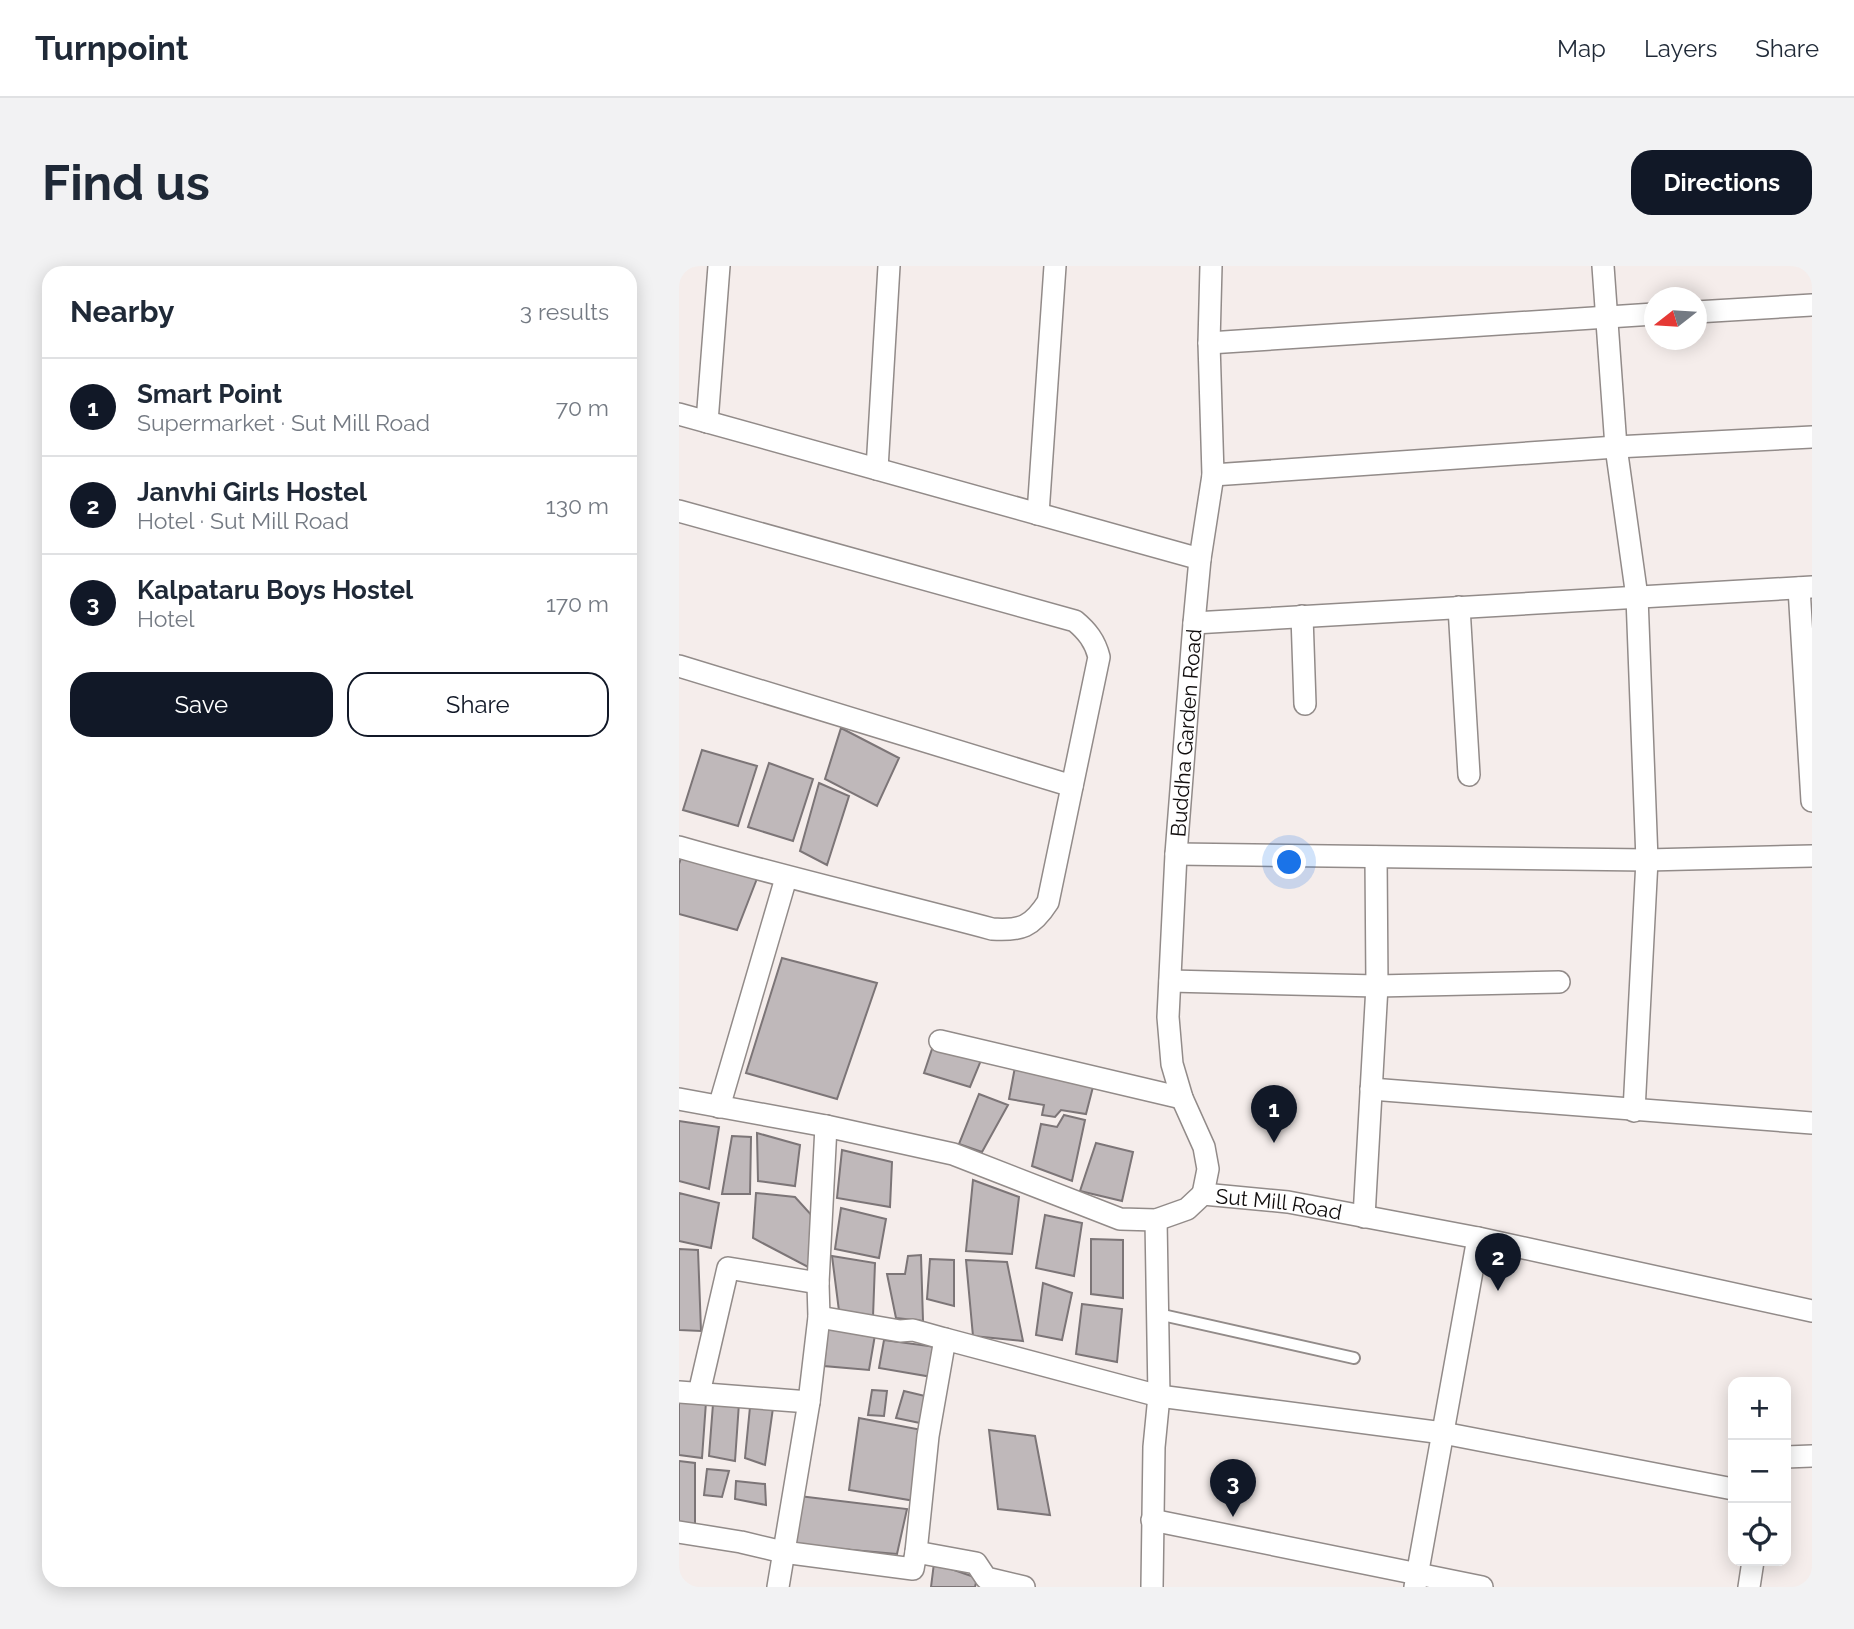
<!DOCTYPE html>
<meta charset="utf-8">
<style>
body{margin:0;font-family:Raleway,sans-serif;background:#f2f2f3;color:#1f2937}
.controls{position:absolute;right:21px;bottom:21px;display:grid;overflow:hidden;border-radius:14px;box-shadow:0 4px 18px #0003}
.controls button{width:63px;height:63px;display:grid;place-items:center;padding:0;border:0;border-bottom:2px solid #e0e1e3;background:#fff;color:#1f2937;font:35px sans-serif}
.compass{position:absolute;left:965px;top:21px;width:63px;height:63px;border-radius:50%;background:#fff;box-shadow:0 4px 18px #0003;rotate:253deg}
.you{position:absolute;left:611px;top:597px;width:24px;height:24px;margin:-18px;border:5px solid #fff;border-radius:50%;background:#1a73e8;box-shadow:0 0 0 10px #1a73e833}
.badge{display:grid;place-items:center;width:46px;height:46px;border-radius:50%;background:#111827;color:#fff;font-size:23px;font-weight:700}
.pin{position:absolute;translate:-50% -58px;filter:drop-shadow(0 2px 4px #0008)}
.pin::after{content:'';position:absolute;top:37px;width:24px;height:21px;background:inherit;clip-path:polygon(0 0,100% 0,50% 100%)}
.list{margin:0;padding:0;list-style:none}
h2{display:flex;justify-content:space-between;align-items:center;height:91px;margin:0;padding:0 28px;font-size:30px}
h2 small{font-size:23px;font-weight:400;color:#747a83}
.list li{display:grid;grid-template-columns:46px 1fr auto;gap:21px;align-items:center;box-sizing:border-box;height:98px;padding:0 28px;border-top:2px solid #e0e1e3}
.list b{display:block;font-size:26px;white-space:nowrap}
.list p{margin:0;font-size:23px;white-space:nowrap;color:#747a83}
.list em{font-size:23px;font-style:normal;color:#747a83}
.actions{display:flex;gap:14px;padding:21px 28px}
.actions a{flex:1;padding:16px 0;border:2px solid #111827;border-radius:21px;text-align:center;font-size:24px;color:#111827}
.actions .main{background:#111827;color:#fff}
.icon{flex:none;width:38px;height:38px;fill:none;stroke:currentColor;stroke-width:2;stroke-linecap:round;stroke-linejoin:round}
.map{position:relative;flex:none;width:1133px;height:1321px;overflow:hidden;border-radius:21px}
header{display:flex;align-items:center;gap:42px;box-sizing:border-box;height:98px;padding:0 35px;background:#fff;border-bottom:2px solid #e0e1e3}
header strong{font-size:33px}
nav{display:flex;gap:38px;margin-inline-start:auto;font-size:24px}
.intro{display:flex;align-items:center;justify-content:space-between;box-sizing:border-box;height:168px;padding:0 42px}
h1{margin:0;font-size:49px}
.button{padding:18px 32px;border-radius:21px;background:#111827;color:#fff;font-size:24px;font-weight:700}
main{display:flex;gap:42px;padding:0 42px}
aside{flex:1;background:#fff;border-radius:21px;box-shadow:0 4px 18px #0003}
.map>svg:first-child{display:block}
.building{fill:#bfb8ba;stroke:#7c7577;stroke-width:2}
.lines{fill:none;stroke-linecap:round;stroke-linejoin:round}
.lane-casing{stroke:#928b89;stroke-width:14}
.street-casing{stroke:#928b89;stroke-width:24}
.lane{stroke:#fff;stroke-width:10}
.street{stroke:#fff;stroke-width:21}
.labels{text-anchor:middle;dominant-baseline:central;stroke-width:5;stroke-linejoin:round;paint-order:stroke}
.street-label{font-size:21px;fill:#100d0d;stroke:#f5edeb}
</style>
<header>
<strong>Turnpoint</strong>
<nav><a>Map</a><a>Layers</a><a>Share</a></nav>
</header>
<div class="intro"><h1>Find us</h1><a class="button">Directions</a></div>
<main>
<aside>
<h2>Nearby<small>3 results</small></h2>
<ul class="list">
<li><span class="badge">1</span><div><b>Smart Point</b><p>Supermarket · Sut Mill Road</p></div><em>70 m</em></li>
<li><span class="badge">2</span><div><b>Janvhi Girls Hostel</b><p>Hotel · Sut Mill Road</p></div><em>130 m</em></li>
<li><span class="badge">3</span><div><b>Kalpataru Boys Hostel</b><p>Hotel</p></div><em>170 m</em></li>
</ul>
<div class="actions"><a class="main">Save</a><a>Share</a></div>
</aside>
<div class="map">
<svg width="1133" height="1321" viewBox="0 0 1133 1321">
<rect width="100%" height="100%" fill="#f5edeb"/>
<path class="building" d="M162,462L220,492L198,540L146,513Z
M23,484L78,500L59,560L4,544Z
M90,497L134,513L114,575L69,561Z
M140,517L170,530L148,599L121,585Z
M3,589L79,610L58,664L0,648V598Z
M103,692L198,717L158,833L67,807Z
M255,777L303,792L291,821L245,807Z
M336,801L415,817L407,848L382,844L376,851L363,849L365,839L330,833Z
M300,828L329,839L303,886L280,878Z
M385,849L406,854L393,915L353,900L362,858L378,861Z
M0,855L40,861L30,923L0,915Z
M78,867L121,879L116,920L79,915Z
M53,870L72,871L71,928H43Z
M417,877L454,886L443,935L401,925Z
M163,884L213,896L211,941L158,932Z
M294,914L340,931L333,988L287,985Z
M0,927L40,937L32,982L0,975Z
M77,927L116,931L136,953L129,1001L74,972Z
M162,942L207,953L200,992L156,983Z
M366,949L403,957L395,1010L357,1002Z
M412,973L444,974V1032L412,1028Z
M0,983L19,984L22,1065L0,1064Z
M242,989L244,1055L217,1052L208,1008H226L229,990Z
M153,990L196,997L194,1051L160,1045Z
M251,993L275,994V1040L248,1033Z
M287,994L328,996L344,1075L294,1070Z
M364,1017L393,1027L383,1074L357,1069Z
M403,1038L443,1043L438,1096L397,1088Z
M149,1062L196,1069L190,1104L145,1100Z
M205,1074L257,1081L253,1111L200,1102Z
M193,1124L208,1125L205,1150L189,1149Z
M225,1125L246,1130L241,1157L217,1152Z
M0,1135L27,1136L23,1192L0,1189Z
M60,1137L56,1195L30,1190L34,1138Z
M71,1141L94,1142L86,1199L66,1192Z
M180,1152L243,1164L236,1235L170,1224Z
M310,1164L356,1170L371,1249L319,1243Z
M0,1195L16,1197V1258L0,1256Z
M28,1203L50,1205L43,1231L25,1229Z
M57,1215L86,1218L87,1239L56,1233Z
M120,1230L228,1243L218,1288L116,1279Z
M255,1297L298,1312L296,1321H252Z"/>
<g class="lines">
<defs>
<path id="lane" d="M479,1048L675,1092"/>
<g id="street">
<path d="M924,0L937,181L958,331L968,594L955,845"/>
<path d="M1017,46L1133,39"/>
<path d="M530,77L975,48"/>
<path d="M0,148L521,293"/>
<path d="M28,156L40,0"/>
<path d="M198,203L210,0"/>
<path d="M534,209L937,181L1133,171"/>
<path d="M0,245L396,355C408,365 416,375 420,391L369,636C353,661 342,665 313,663C208,635 104,611 0,581"/>
<path d="M359,248L376,0"/>
<path d="M1120,322L1133,535"/>
<path d="M780,341L790,509"/>
<path d="M623,350L626,438"/>
<path d="M515,357L1133,321"/>
<path d="M0,400L393,520"/>
<path d="M497,588L968,594L1133,590"/>
<path d="M491,715L698,720L880,716"/>
<path d="M261,775L503,832"/>
<path d="M692,823L1133,857"/>
<path id="s1" d="M0,833L147,860L274,888L441,953L477,954L508,943L524,928L609,936L799,972L1133,1045"/>
<path d="M40,841L107,612"/>
<path id="s2" d="M524,928L529,903L525,881L503,832L493,798L489,751L497,588L515,357L521,293L534,209L530,77L532,0"/>
<path d="M685,951L698,720L697,591"/>
<path d="M140,1051L221,1065L234,1064L266,1073"/>
<path d="M0,1126L130,1136"/>
<path d="M20,1127L49,1002L139,1017"/>
<path d="M1107,1191L1133,1190"/>
<path d="M473,1254L803,1321"/>
<path d="M0,1266L62,1276L104,1286L234,1303L237,1286L297,1297L307,1312L345,1321"/>
<path d="M237,1286L249,1170L266,1073L480,1130L764,1167L1054,1223"/>
<path d="M99,1321L130,1136L140,1051L139,1017L147,860"/>
<path d="M473,1321L475,1181L480,1130L477,954"/>
<path d="M736,1321L799,972"/>
<path d="M1070,1321L1074,1295"/>
</g>
</defs>
<use href="#lane" class="lane-casing"/>
<use href="#street" class="street-casing"/>
<use href="#lane" class="lane"/>
<use href="#street" class="street"/>
</g>
<g class="labels">
<g class="street-label">
<text stroke="none"><textPath href="#s2" startOffset="469">Buddha Garden Road</textPath></text>
<text stroke="none"><textPath href="#s1" startOffset="626">Sut Mill Road</textPath></text>
</g>
</g>
</svg>
<div class="controls">
<button>+</button>
<button>−</button>
<button><svg class="icon" aria-label="locate" viewBox="0 0 24 24"><circle cx="12" cy="12" r="6"/><path d="M12 2v4M12 18v4M2 12h4M18 12h4"/></svg></button>
</div>
<svg class="compass" viewBox="-18 -18 36 36"><path d="M0-13l5 13h-10z" fill="#e53935"/><path d="M0 13l5-13h-10z" fill="#747a83"/></svg>
<div class="you"></div>
<div class="pin badge" style="left:595px;top:877px">1</div>
<div class="pin badge" style="left:819px;top:1025px">2</div>
<div class="pin badge" style="left:554px;top:1251px">3</div>
</div>
</main>
